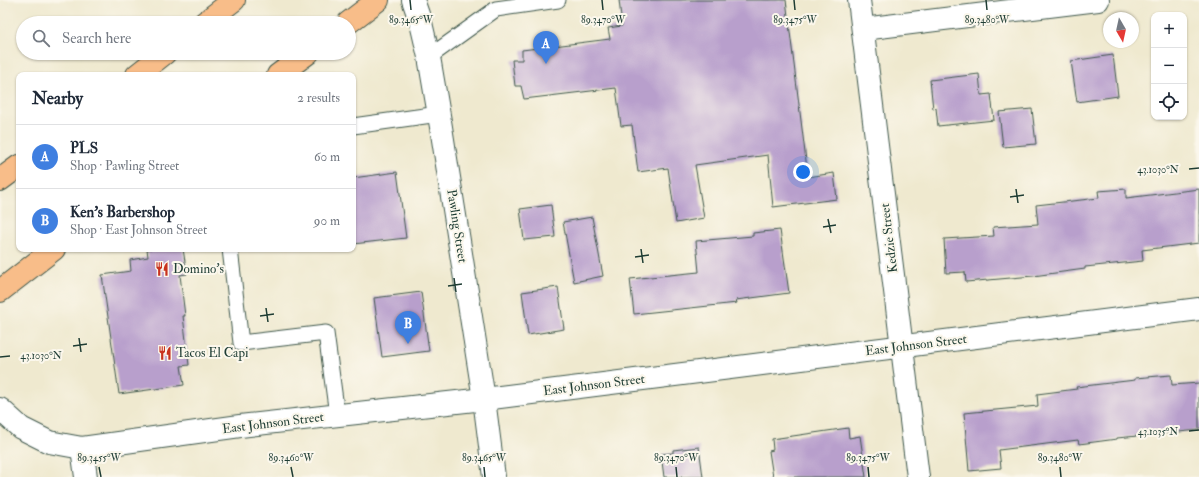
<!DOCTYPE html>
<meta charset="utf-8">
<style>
body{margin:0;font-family:"IM FELL Double Pica",serif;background:#f2f2f3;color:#1f2937}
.controls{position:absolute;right:12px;top:12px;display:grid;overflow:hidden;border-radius:8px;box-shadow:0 1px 3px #0004}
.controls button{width:36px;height:36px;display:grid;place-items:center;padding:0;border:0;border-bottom:1px solid #e0e1e3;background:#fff;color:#1f2937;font:20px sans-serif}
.compass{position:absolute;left:1103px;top:12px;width:36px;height:36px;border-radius:50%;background:#fff;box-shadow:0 1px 3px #0004;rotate:171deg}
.you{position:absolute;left:803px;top:172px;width:14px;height:14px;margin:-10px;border:3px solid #fff;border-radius:50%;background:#1a73e8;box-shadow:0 0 0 6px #1a73e833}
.badge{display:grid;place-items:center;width:26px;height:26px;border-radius:50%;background:#0f766e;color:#fff;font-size:13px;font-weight:700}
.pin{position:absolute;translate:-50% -33px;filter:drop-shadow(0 1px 2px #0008)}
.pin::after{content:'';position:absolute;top:21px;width:14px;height:12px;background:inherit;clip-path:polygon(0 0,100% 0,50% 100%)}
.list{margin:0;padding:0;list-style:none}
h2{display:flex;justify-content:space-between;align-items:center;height:52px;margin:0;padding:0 16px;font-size:17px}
h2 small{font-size:13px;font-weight:400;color:#747a83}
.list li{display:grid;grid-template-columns:26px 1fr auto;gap:12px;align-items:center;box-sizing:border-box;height:64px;padding:0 16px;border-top:1px solid #e0e1e3}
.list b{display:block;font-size:15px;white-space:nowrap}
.list p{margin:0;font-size:13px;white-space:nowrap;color:#747a83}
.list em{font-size:13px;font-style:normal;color:#747a83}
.icon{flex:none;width:22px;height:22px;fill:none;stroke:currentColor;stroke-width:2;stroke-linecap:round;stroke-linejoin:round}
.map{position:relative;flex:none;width:1199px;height:477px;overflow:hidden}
.search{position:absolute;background:#fff;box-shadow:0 1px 3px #0004;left:16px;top:16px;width:340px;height:44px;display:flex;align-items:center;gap:10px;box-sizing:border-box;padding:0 14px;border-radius:22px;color:#747a83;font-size:15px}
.panel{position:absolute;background:#fff;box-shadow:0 1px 3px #0004;left:16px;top:72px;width:340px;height:180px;border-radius:8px}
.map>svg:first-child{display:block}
.building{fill:#b89fcc}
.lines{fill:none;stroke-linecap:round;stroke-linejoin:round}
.service-casing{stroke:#3e574b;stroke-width:17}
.minor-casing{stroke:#3e574b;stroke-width:24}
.tertiary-casing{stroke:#3e574b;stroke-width:24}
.primary-casing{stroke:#3e574b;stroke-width:24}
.service{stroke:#fff;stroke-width:15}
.minor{stroke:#fff;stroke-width:22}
.tertiary{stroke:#fff;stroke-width:22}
.primary{stroke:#f8bd89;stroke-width:22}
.ticks{fill:none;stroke:#1f3d34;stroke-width:1.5}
.labels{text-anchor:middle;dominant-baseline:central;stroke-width:4;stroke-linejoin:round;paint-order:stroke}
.street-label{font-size:13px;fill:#1f3d34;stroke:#fbf7ec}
.poi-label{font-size:13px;fill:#1f3d34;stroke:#fbf7ec;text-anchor:start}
.ticks-label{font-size:10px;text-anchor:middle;fill:#1f3d34;stroke:#fbf7ec;stroke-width:4;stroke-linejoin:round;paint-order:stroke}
</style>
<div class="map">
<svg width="1199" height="477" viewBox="0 0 1199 477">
<rect width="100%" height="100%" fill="#fbf7ec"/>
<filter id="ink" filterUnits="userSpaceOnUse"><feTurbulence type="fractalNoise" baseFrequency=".025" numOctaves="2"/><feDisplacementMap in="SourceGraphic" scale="8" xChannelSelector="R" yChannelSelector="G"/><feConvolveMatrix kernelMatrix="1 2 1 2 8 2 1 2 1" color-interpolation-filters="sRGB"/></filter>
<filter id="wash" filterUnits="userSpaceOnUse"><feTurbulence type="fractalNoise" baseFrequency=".012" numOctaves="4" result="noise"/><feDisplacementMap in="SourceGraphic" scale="16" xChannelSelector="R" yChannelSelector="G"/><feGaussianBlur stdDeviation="0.9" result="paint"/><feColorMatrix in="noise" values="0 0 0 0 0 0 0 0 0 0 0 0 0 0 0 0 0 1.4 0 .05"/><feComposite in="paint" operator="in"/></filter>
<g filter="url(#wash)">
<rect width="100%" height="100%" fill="#efe9cf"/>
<g id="blocks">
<path class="building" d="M619,0H786L808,177L834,173L837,199L773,207L768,155L695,165L704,218L676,223L668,168L638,172L632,125L621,126L616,88L524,99L521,86H515L512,60H522V50L610,39L608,28L622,26Z
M1113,55L1118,96L1077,102L1071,61Z
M979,74L981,95L991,94L994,120L938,126L936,108L933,109L930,80Z
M1032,109L1036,144L1003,147L999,112Z
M397,172L406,238L353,244V178Z
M1126,189V198L1199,189V243L1142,250L1143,261L1085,267V269L1033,276L966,282L965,272L946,273L944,239L994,236L993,227L1038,224L1036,205L1099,198L1098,191Z
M551,205L555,237L524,240L520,209Z
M592,217L603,276L574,282L563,222Z
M780,230L789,293L736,300L737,303L634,314L630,279L699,272L696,241L753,236V233Z
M147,249H183L187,274L180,275L185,316H183L189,365L181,366L184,385L119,394L102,275L131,271L130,260L148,257Z
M558,287L564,329L528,335L522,292Z
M421,292L429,351L382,357L374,298Z
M1171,375L1172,385L1199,383V430L1117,438V439L1079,444L1078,440L999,450L1001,468L969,471L964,413L1038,406L1037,394L1077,389L1076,387L1135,380V378Z
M848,428L849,438L860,436L866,477H773L769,451L773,450L772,439Z
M699,447L703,477H664L661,454L673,453V450Z"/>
</g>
</g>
<g filter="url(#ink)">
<use href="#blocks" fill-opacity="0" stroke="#3e574b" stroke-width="1"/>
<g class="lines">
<defs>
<path id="service" d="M429,57L496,9L558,0
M353,126L439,114
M230,249L241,343L326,333L337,415"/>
<path id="minor" d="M413,0L421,23L429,57L441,127L484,399L494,477
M859,0L918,477
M863,29L1098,0
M82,448L86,477"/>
<path id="tertiary" d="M0,409L21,428L49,442L82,448L240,426L484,399L1199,309"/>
<path id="primary" d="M204,23L234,0
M348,23L378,0
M137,75L165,53
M278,75L308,53
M0,180L19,166
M0,291L54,249"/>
</defs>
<use href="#service" class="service-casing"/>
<use href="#minor" class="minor-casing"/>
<use href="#tertiary" class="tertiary-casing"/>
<use href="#primary" class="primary-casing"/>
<use href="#service" class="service"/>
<use href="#minor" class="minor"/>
<use href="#tertiary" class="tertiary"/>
<use href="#primary" class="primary"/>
</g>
</g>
<path class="ticks" d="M410,0L411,10M602,0L603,10M794,0L795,10M986,0L987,10M1189,169L1199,168M1016,189L1018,203M1010,197L1024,195M828,219L831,233M823,227L836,225M641,249L643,263M635,257L649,255M454,278L456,292M448,286L462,284M266,308L268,322M260,316L274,314M79,338L81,352M73,346L87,344M0,357L10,356M1189,431L1199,430M99,467L101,477M291,467L293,477M484,467L485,477M676,467L677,477M868,467L869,477M1060,467L1061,477"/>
<defs>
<symbol id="restaurant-bare" viewBox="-9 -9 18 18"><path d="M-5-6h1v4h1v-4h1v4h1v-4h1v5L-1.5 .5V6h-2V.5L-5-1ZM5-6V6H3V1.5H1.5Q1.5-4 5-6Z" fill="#c8321e" stroke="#fbf7ec" stroke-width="2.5" paint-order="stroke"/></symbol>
</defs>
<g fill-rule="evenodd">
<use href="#restaurant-bare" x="152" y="259" width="20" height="20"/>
<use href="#restaurant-bare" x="155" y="343" width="20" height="20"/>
</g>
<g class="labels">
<g class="street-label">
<text transform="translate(457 226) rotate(81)">Pawling Street</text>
<text transform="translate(889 238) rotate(-97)">Kedzie Street</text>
<text transform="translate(916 345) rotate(-7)">East Johnson Street</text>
<text transform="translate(594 385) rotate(-7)">East Johnson Street</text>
<text transform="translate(273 423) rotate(-7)">East Johnson Street</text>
</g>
<g class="poi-label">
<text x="173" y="269">Domino's</text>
<text x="176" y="353">Tacos El Capi</text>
</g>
</g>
<g class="ticks-label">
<text x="411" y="23">89.3465°W</text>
<text x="603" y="23">89.3470°W</text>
<text x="795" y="23">89.3475°W</text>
<text x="987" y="23">89.3480°W</text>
<text x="1158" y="173">43.1030°N</text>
<text x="41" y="359">43.1030°N</text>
<text x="1158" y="435">43.1035°N</text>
<text x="99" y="461">89.3455°W</text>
<text x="291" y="461">89.3460°W</text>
<text x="484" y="461">89.3465°W</text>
<text x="676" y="461">89.3470°W</text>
<text x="868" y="461">89.3475°W</text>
<text x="1060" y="461">89.3480°W</text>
</g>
</svg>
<div class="controls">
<button>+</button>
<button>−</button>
<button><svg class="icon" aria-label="locate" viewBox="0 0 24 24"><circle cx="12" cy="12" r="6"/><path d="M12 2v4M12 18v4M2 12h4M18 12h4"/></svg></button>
</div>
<svg class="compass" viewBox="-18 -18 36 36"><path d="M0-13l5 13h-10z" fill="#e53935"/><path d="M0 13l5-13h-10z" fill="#747a83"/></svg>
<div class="you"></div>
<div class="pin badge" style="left:546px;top:64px;background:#3f7fe0">A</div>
<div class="pin badge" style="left:408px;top:344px;background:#3f7fe0">B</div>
<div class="search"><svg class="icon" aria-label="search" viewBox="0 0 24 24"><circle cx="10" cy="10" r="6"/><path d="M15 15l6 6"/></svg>Search here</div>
<section class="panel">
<h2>Nearby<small>2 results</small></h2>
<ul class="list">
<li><span class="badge" style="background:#3f7fe0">A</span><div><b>PLS</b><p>Shop · Pawling Street</p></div><em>60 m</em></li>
<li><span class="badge" style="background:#3f7fe0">B</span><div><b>Ken's Barbershop</b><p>Shop · East Johnson Street</p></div><em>90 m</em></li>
</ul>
</section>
</div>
